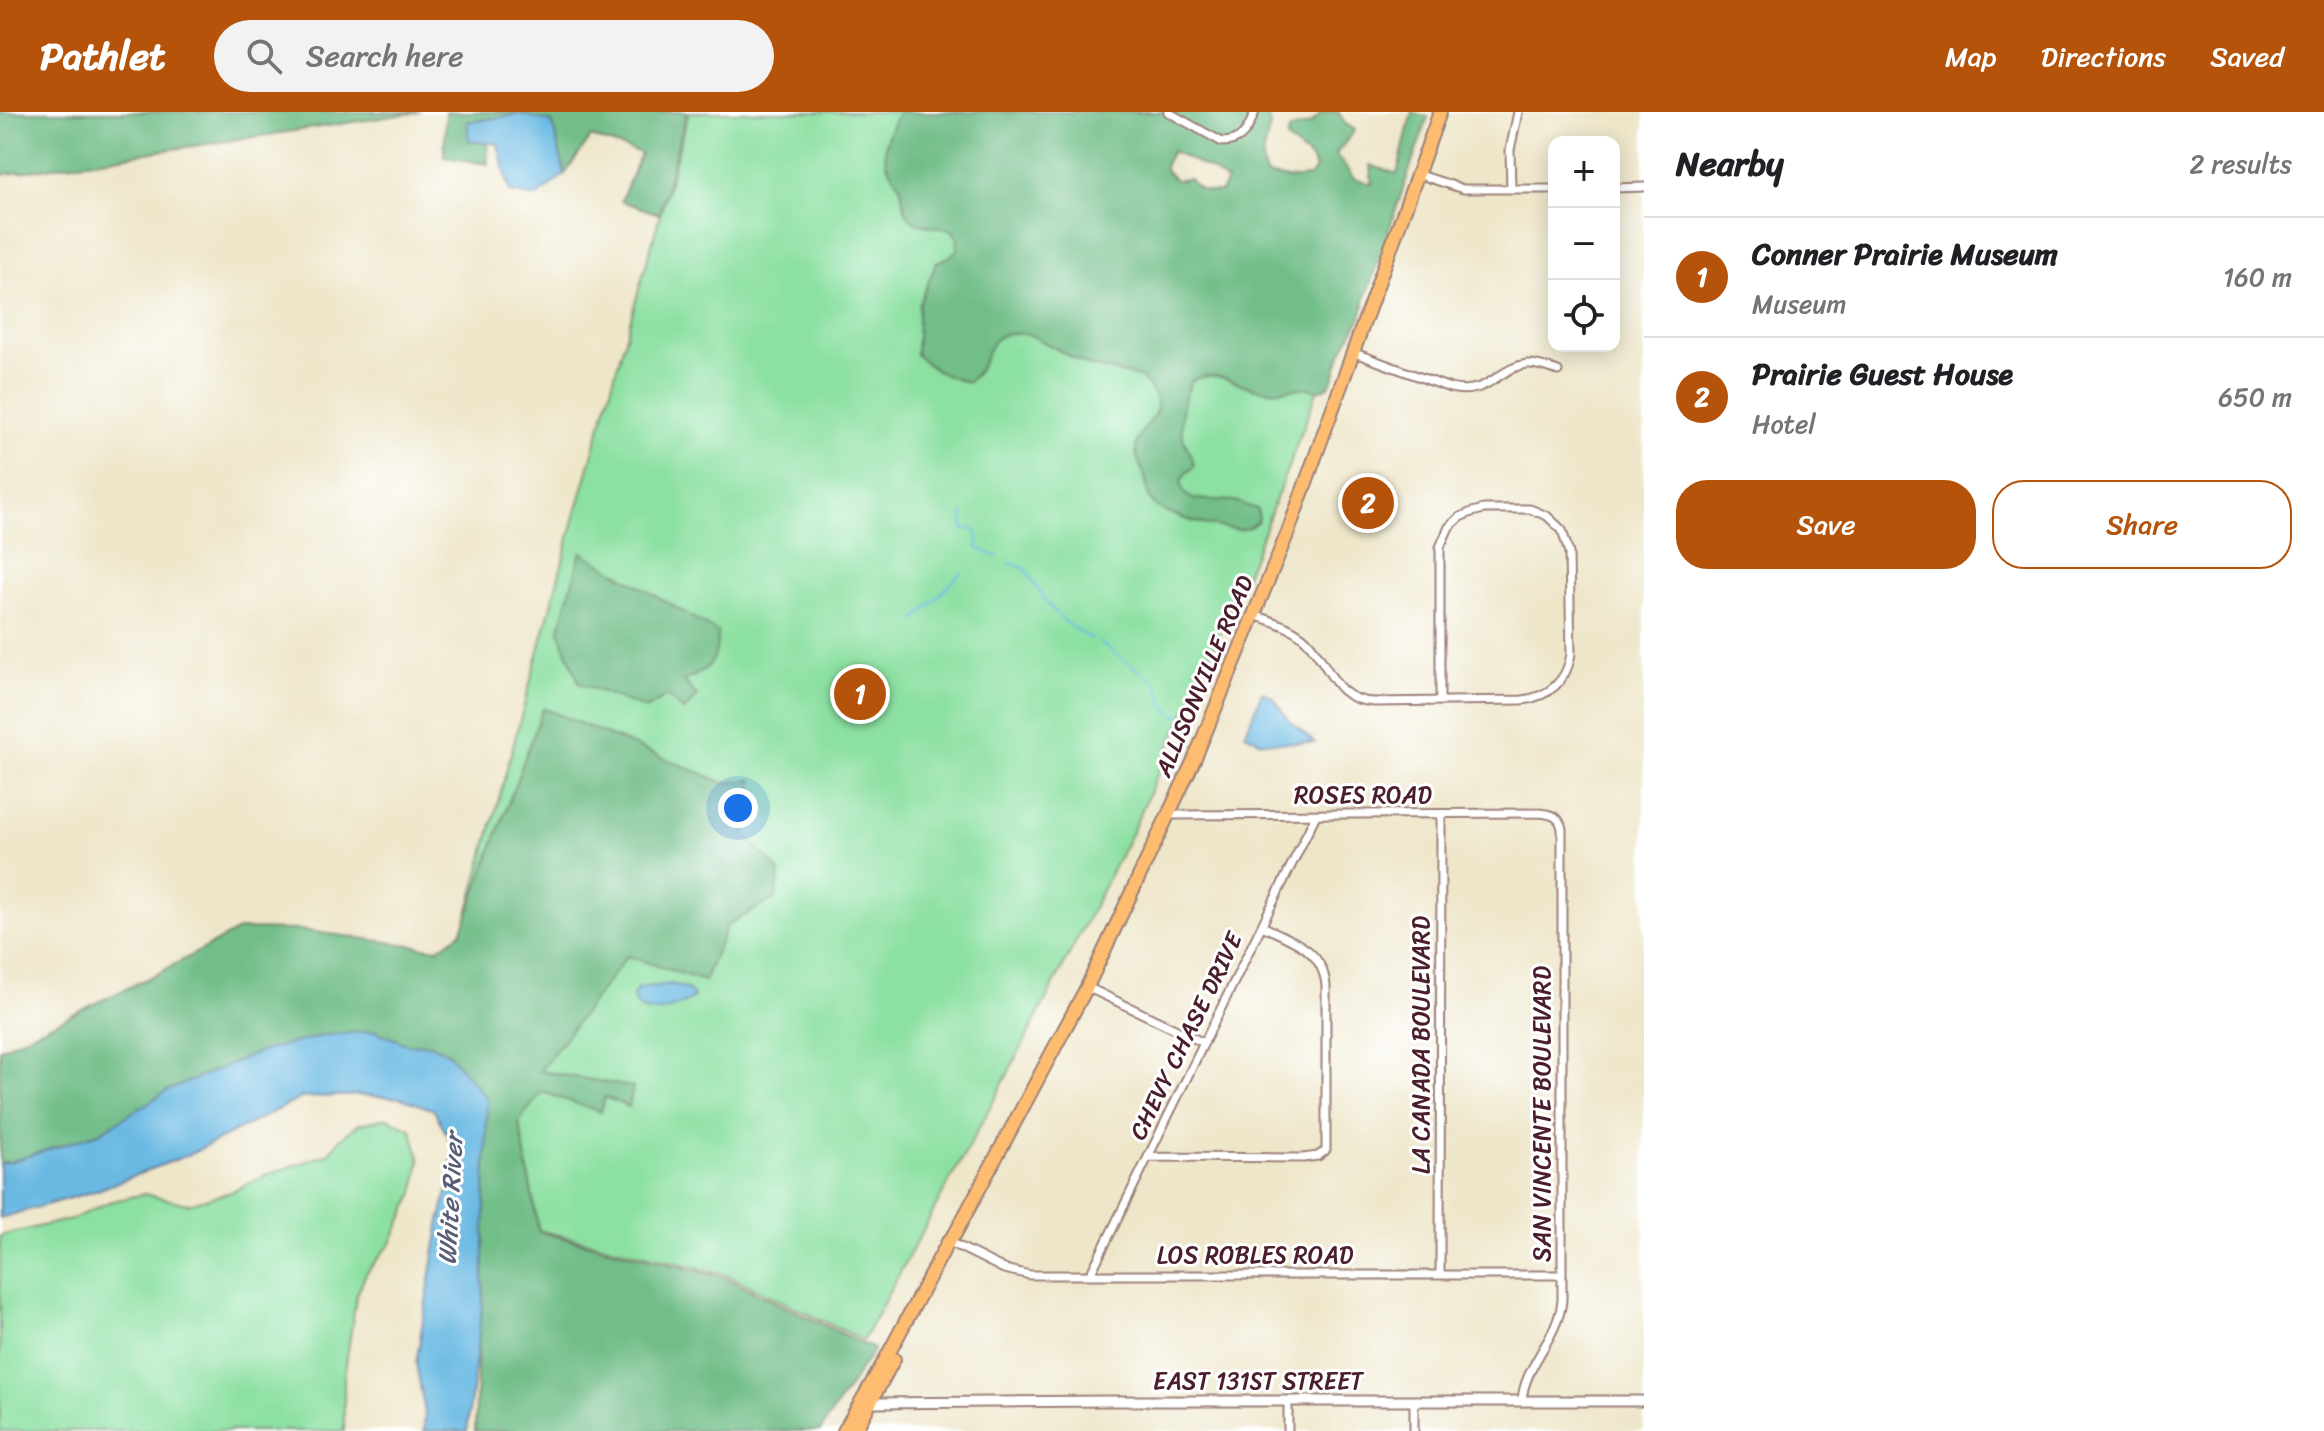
<!DOCTYPE html>
<meta charset="utf-8">
<style>
body{margin:0;font-family:Sriracha,sans-serif;background:#f2f2f2;color:#202124}
.controls{position:absolute;right:24px;top:24px;display:grid;overflow:hidden;border-radius:16px;box-shadow:0 4px 20px #0003}
.controls button{width:72px;height:72px;display:grid;place-items:center;padding:0;border:0;border-bottom:2px solid #e0e0e0;background:#fff;color:#202124;font:40px sans-serif}
.you{position:absolute;left:738px;top:696px;width:28px;height:28px;margin:-20px;border:6px solid #fff;border-radius:50%;background:#1a73e8;box-shadow:0 0 0 12px #1a73e833}
.badge{display:grid;place-items:center;width:52px;height:52px;border-radius:50%;background:#b45309;color:#fff;font-size:26px;font-weight:700}
.pin{position:absolute;translate:-50% -50%;border:4px solid #fff;box-shadow:0 2px 8px #0006}
.list{margin:0;padding:0;list-style:none}
h2{display:flex;justify-content:space-between;align-items:center;height:104px;margin:0;padding:0 32px;font-size:34px}
h2 small{font-size:26px;font-weight:400;color:#757577}
.list li{display:grid;grid-template-columns:52px 1fr auto;gap:24px;align-items:center;box-sizing:border-box;height:120px;padding:0 32px;border-top:2px solid #e0e0e0}
.list b{display:block;font-size:30px;white-space:nowrap}
.list p{margin:0;font-size:26px;white-space:nowrap;color:#757577}
.list em{font-size:26px;font-style:normal;color:#757577}
.actions{display:flex;gap:16px;padding:24px 32px}
.actions a{flex:1;padding:18px 0;border:2px solid #b45309;border-radius:32px;text-align:center;font-size:28px;color:#b45309}
.actions .main{background:#b45309;color:#fff}
.icon{flex:none;width:44px;height:44px;fill:none;stroke:currentColor;stroke-width:2;stroke-linecap:round;stroke-linejoin:round}
.map{position:relative;flex:none;width:1644px;height:1319px;overflow:hidden}
header{display:flex;align-items:center;gap:48px;box-sizing:border-box;height:112px;padding:0 40px;background:#b45309;color:#fff}
header strong{font-size:38px}
nav{display:flex;gap:44px;margin-inline-start:auto;font-size:28px}
.search{width:560px;height:72px;background:#f2f2f2;display:flex;align-items:center;gap:20px;box-sizing:border-box;padding:0 28px;border-radius:44px;color:#757577;font-size:30px}
main{display:flex}
aside{flex:1;background:#fff}
.map>svg:first-child{display:block}
.green{fill:#8ce0a2;stroke:#6b8066;stroke-width:2}
.forest{fill:#71be88;stroke:#5e6e5a;stroke-width:2;fill-rule:evenodd}
.water{fill:#69b9e3;stroke:#5a6c87;stroke-width:2}
.lines{fill:none;stroke-linecap:round;stroke-linejoin:round}
.stream{stroke:#69b9e3;stroke-width:2}
.minor-casing{stroke:#9c827a;stroke-width:11}
.tertiary-casing{stroke:#9c827a;stroke-width:13}
.primary-casing{stroke:#9c827a;stroke-width:16}
.minor{stroke:#fff;stroke-width:7}
.tertiary{stroke:#fff;stroke-width:9}
.primary{stroke:#febc70;stroke-width:12}
.labels{text-anchor:middle;dominant-baseline:central;stroke-width:6;stroke-linejoin:round;paint-order:stroke}
.street-label{font-size:24px;fill:#4a1f2b;stroke:#fff}
.water-label{font-size:26px;font-style:italic;fill:#565d75;stroke:#fff}
</style>
<header>
<strong>Pathlet</strong>
<div class="search"><svg class="icon" aria-label="search" viewBox="0 0 24 24"><circle cx="10" cy="10" r="6"/><path d="M15 15l6 6"/></svg>Search here</div>
<nav><a>Map</a><a>Directions</a><a>Saved</a></nav>
</header>
<main>
<div class="map">
<svg width="1644" height="1319" viewBox="0 0 1644 1319">
<rect width="100%" height="100%" fill="#fff"/>
<filter id="ink" filterUnits="userSpaceOnUse"><feTurbulence type="fractalNoise" baseFrequency=".0125" numOctaves="2"/><feDisplacementMap in="SourceGraphic" scale="16" xChannelSelector="R" yChannelSelector="G"/><feConvolveMatrix kernelMatrix="1 2 1 2 8 2 1 2 1" color-interpolation-filters="sRGB"/></filter>
<filter id="wash" filterUnits="userSpaceOnUse"><feTurbulence type="fractalNoise" baseFrequency=".006" numOctaves="4" result="noise"/><feDisplacementMap in="SourceGraphic" scale="32" xChannelSelector="R" yChannelSelector="G"/><feGaussianBlur stdDeviation="1.8" result="paint"/><feColorMatrix in="noise" values="0 0 0 0 0 0 0 0 0 0 0 0 0 0 0 0 0 1.4 0 .05"/><feComposite in="paint" operator="in"/></filter>
<g filter="url(#wash)">
<rect width="100%" height="100%" fill="#eee6c9"/>
<path class="green" d="M689,0H1056L1352,188L1254,444L1132,720L999,979L863,1228L725,1162L513,1112L502,1009L457,842L574,408Z
M387,1006L411,1017L420,1048L414,1081L391,1131L366,1161L356,1185L344,1265V1319H0V1124L75,1106L109,1090L144,1082L188,1092L231,1080L269,1062L328,1042L340,1027L359,1012Z"/>
<path class="forest" d="M0,0H420L0,63Z
M446,0H687L659,102L621,89L641,41L591,25L565,62L552,10L520,2L467,10L469,29L487,31L488,52L444,45Z
M899,0H1266L1270,13L1263,43V53L1266,63L1288,67L1310,65L1316,57L1311,47L1287,27L1290,17L1311,12L1322,0H1338L1346,12L1355,18L1336,42L1354,67L1372,72L1370,53L1397,62L1412,0L1428,5L1364,189C1364,209 1350,221 1342,239C1338,249 1335,272 1325,277C1319,280 1312,276 1306,276C1292,276 1278,280 1263,278C1235,275 1223,256 1192,268C1184,284 1178,307 1183,325C1186,337 1193,341 1194,355L1186,361L1181,370L1184,381L1193,387L1235,389L1257,397L1259,407C1245,424 1232,416 1214,414C1199,412 1160,401 1151,389C1147,382 1147,373 1145,365C1141,352 1133,345 1137,330C1140,317 1158,306 1157,292C1157,282 1147,274 1142,266L1087,253L1032,224C979,212 997,246 968,270C947,266 931,258 916,242L919,191L937,150L949,145L957,138L958,127L953,119C941,114 928,116 916,110C902,102 904,90 901,77C899,68 891,63 888,55C880,36 890,16 899,0ZM1172,39L1210,57L1227,69L1221,80C1208,81 1197,79 1190,67L1175,68L1165,58L1166,50Z
M581,440L718,520C717,551 711,556 684,569L697,584L684,599L667,584L646,597L579,571L559,519Z
M543,596L724,671L753,668L745,723L780,760L776,786L727,813L704,869L627,844L540,959L633,975L629,995L605,985L601,1000L542,980L519,1009L539,1120L724,1165L874,1237L820,1319H475L487,987L429,932L409,933L375,919L99,1021L10,1050L0,1051V937L159,861L240,817L301,818L438,837L461,821Z"/>
<path class="water" d="M520,2L552,10L565,62L536,85L510,80L498,32L469,29L467,10Z
M1262,580L1273,585L1289,608L1315,631L1261,630L1245,622Z
M672,872L688,877L694,885C679,897 639,911 633,884L638,876Z
M375,919L409,933L430,932L448,941L487,987L483,1188L467,1319H424L425,1301L416,1251L439,1113L450,1068L453,1034L434,998L401,986L357,983L301,986L188,1043L95,1079L0,1106V1051L10,1050L99,1021L167,979L258,940L325,923Z"/>
<g class="lines">
<path class="stream" d="M963,400V418L973,416L978,423L977,436L998,445
M1010,451L1025,456C1045,490 1055,508 1092,527
M915,508L962,460
M1099,530L1157,571L1163,590L1170,600L1197,612"/>
</g>
</g>
<g filter="url(#ink)">
<g class="lines">
<defs>
<path id="minor" d="M1168,0L1222,30C1242,30 1248,18 1255,0
M1417,62L1463,77H1554
M1614,76L1644,75
M1511,77L1510,38L1518,0
M1352,240L1450,276C1489,285 1497,256 1527,252C1537,251 1548,256 1558,259
M1254,503C1271,509 1293,515 1306,528C1331,553 1332,588 1374,590L1522,588C1549,585 1567,569 1571,542L1569,441L1562,418L1547,404L1530,397H1484L1472,400L1460,405L1449,415L1440,435V589
M1168,703L1539,701C1551,702 1560,704 1562,717V1188C1559,1226 1523,1254 1522,1290
M1087,875L1204,931
M1149,1045L1303,1046L1318,1044L1326,1038V874C1323,837 1291,828 1262,814
M954,1132L1004,1157L1030,1163H1562
M1090,1163L1316,703
M1440,1163L1441,703
M1288,1289V1319
M1414,1290V1319"/>
<path id="tertiary" d="M871,1291L1111,1289H1644"/>
<path id="primary" d="M844,1319L884,1250L948,1130L955,1122L1087,875L1194,648L1288,420L1440,0
M855,1319L894,1247"/>
</defs>
<use href="#minor" class="minor-casing"/>
<use href="#tertiary" class="tertiary-casing"/>
<use href="#primary" class="primary-casing"/>
<use href="#minor" class="minor"/>
<use href="#tertiary" class="tertiary"/>
<use href="#primary" class="primary"/>
</g>
</g>
<g class="labels">
<g class="street-label">
<text transform="translate(1204 564) rotate(-67)">ALLISONVILLE ROAD</text>
<text x="1363" y="683">ROSES ROAD</text>
<text transform="translate(1186 924) rotate(-64)">CHEVY CHASE DRIVE</text>
<text transform="translate(1421 933) rotate(-90)">LA CANADA BOULEVARD</text>
<text transform="translate(1542 1002) rotate(-90)">SAN VINCENTE BOULEVARD</text>
<text x="1255" y="1143">LOS ROBLES ROAD</text>
<text x="1258" y="1269">EAST 131ST STREET</text>
</g>
<g class="water-label">
<text transform="translate(450 1087) rotate(-87)">White River</text>
</g>
</g>
</svg>
<div class="controls">
<button>+</button>
<button>−</button>
<button><svg class="icon" aria-label="locate" viewBox="0 0 24 24"><circle cx="12" cy="12" r="6"/><path d="M12 2v4M12 18v4M2 12h4M18 12h4"/></svg></button>
</div>
<div class="you"></div>
<div class="pin badge" style="left:860px;top:582px">1</div>
<div class="pin badge" style="left:1368px;top:391px">2</div>
</div>
<aside>
<h2>Nearby<small>2 results</small></h2>
<ul class="list">
<li><span class="badge">1</span><div><b>Conner Prairie Museum</b><p>Museum</p></div><em>160 m</em></li>
<li><span class="badge">2</span><div><b>Prairie Guest House</b><p>Hotel</p></div><em>650 m</em></li>
</ul>
<div class="actions"><a class="main">Save</a><a>Share</a></div>
</aside>
</main>
